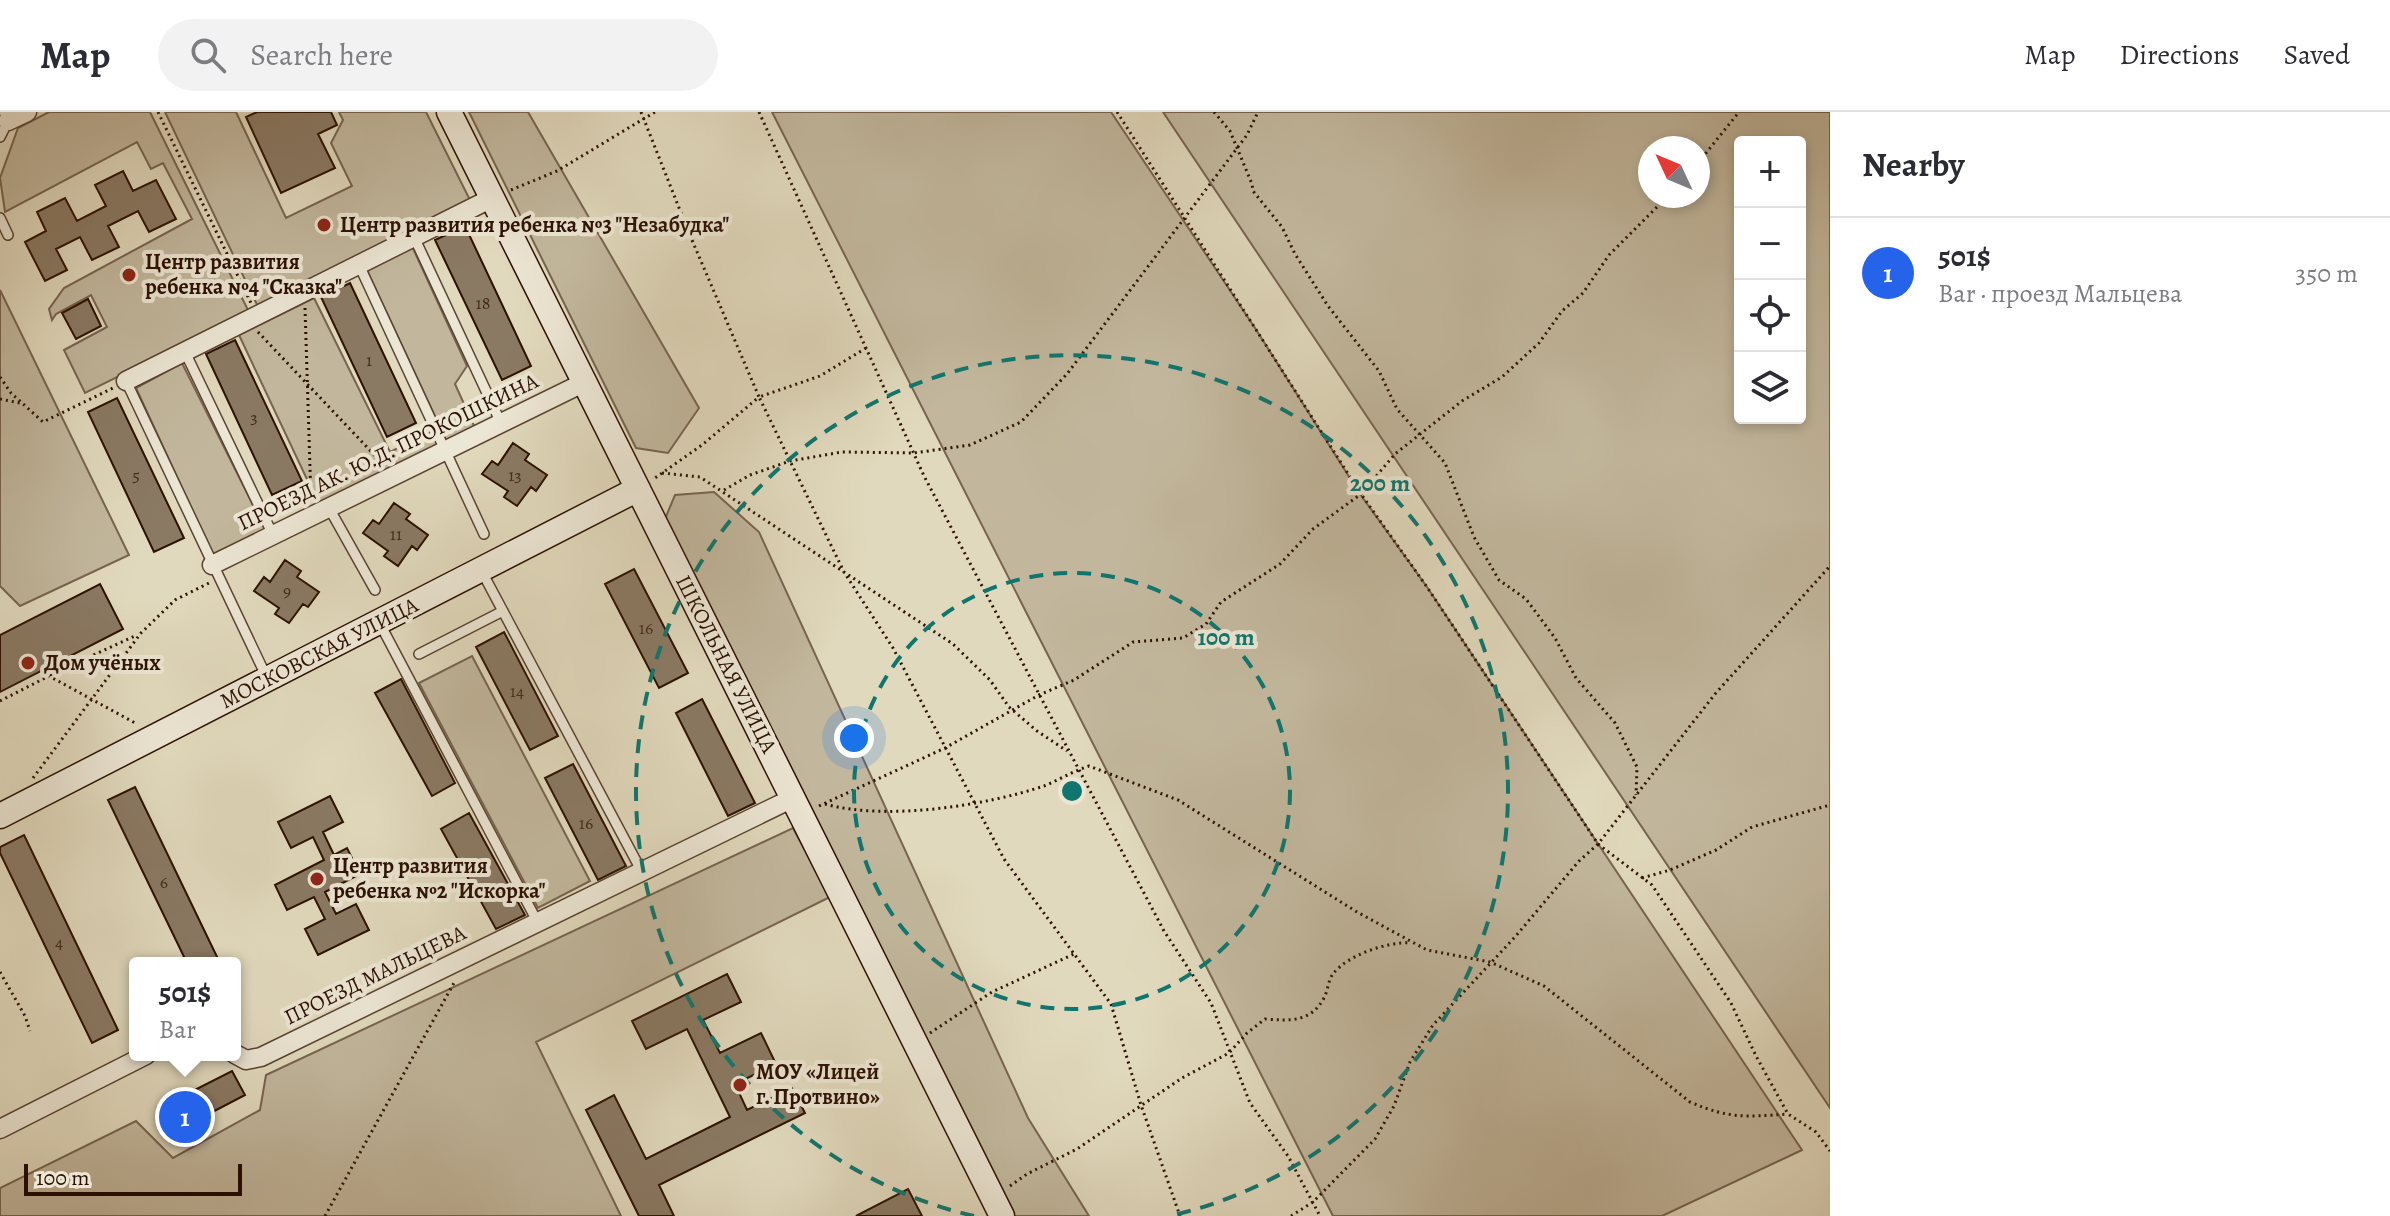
<!DOCTYPE html>
<meta charset="utf-8">
<style>
body{margin:0;font-family:Alegreya,serif;background:#f2f2f3;color:#2b2b33}
.controls{position:absolute;right:24px;top:24px;display:grid;overflow:hidden;border-radius:8px;box-shadow:0 4px 12px #0003}
.controls button{width:72px;height:72px;display:grid;place-items:center;padding:0;border:0;border-bottom:2px solid #e1e1e2;background:#fff;color:#2b2b33;font:40px sans-serif}
.compass{position:absolute;left:1638px;top:24px;width:72px;height:72px;border-radius:50%;background:#fff;box-shadow:0 4px 12px #0003;rotate:314deg}
.scale{position:absolute;left:24px;bottom:20px;width:218px;box-sizing:border-box;padding-left:8px;border:4px solid #2c1102;border-top:0;font-size:22px;line-height:28px;white-space:nowrap;color:#2c1102;-webkit-text-stroke:6px #ece6d4;paint-order:stroke}
.you{position:absolute;left:854px;top:626px;width:28px;height:28px;margin:-20px;border:6px solid #fff;border-radius:50%;background:#1a73e8;box-shadow:0 0 0 12px #1a73e833}
.badge{display:grid;place-items:center;width:52px;height:52px;border-radius:50%;background:#2563eb;color:#fff;font-size:26px;font-weight:700}
.pin{position:absolute;translate:-50% -50%;border:4px solid #fff;box-shadow:0 2px 8px #0006}
.popup{position:absolute;left:129px;top:845px;width:112px;height:104px;box-sizing:border-box;display:grid;place-content:center;border-radius:8px;background:#fff;filter:drop-shadow(0 2px 6px #0005);font-size:26px;white-space:nowrap;color:#7c7c81}
.popup b{font-size:30px;color:#2b2b33}
.popup::after{content:'';position:absolute;left:50%;top:100%;margin-left:-16px;border:16px solid transparent;border-top-color:#fff}
.list{margin:0;padding:0;list-style:none}
h2{display:flex;justify-content:space-between;align-items:center;height:104px;margin:0;padding:0 32px;font-size:34px}
h2 small{font-size:26px;font-weight:400;color:#7c7c81}
.list li{display:grid;grid-template-columns:52px 1fr auto;gap:24px;align-items:center;box-sizing:border-box;height:112px;padding:0 32px;border-top:2px solid #e1e1e2}
.list b{display:block;font-size:30px;white-space:nowrap}
.list p{margin:0;font-size:26px;white-space:nowrap;color:#7c7c81}
.list em{font-size:26px;font-style:normal;color:#7c7c81}
.icon{flex:none;width:44px;height:44px;fill:none;stroke:currentColor;stroke-width:2;stroke-linecap:round;stroke-linejoin:round}
.map{position:relative;flex:none;width:1830px;height:1104px;overflow:hidden}
header{display:flex;align-items:center;gap:48px;box-sizing:border-box;height:112px;padding:0 40px;background:#fff;border-bottom:2px solid #e1e1e2}
header strong{font-size:38px}
nav{display:flex;gap:44px;margin-inline-start:auto;font-size:28px}
.search{width:560px;height:72px;background:#f2f2f3;display:flex;align-items:center;gap:20px;box-sizing:border-box;padding:0 28px;border-radius:44px;color:#7c7c81;font-size:30px}
main{display:flex}
aside{flex:1;background:#fff}
.map>svg:first-child{display:block}
.green{fill:#c2b79d;stroke:#776450;stroke-width:2;fill-rule:evenodd}
.building{fill:#8a7963;stroke:#2c1102;stroke-width:2}
.lines{fill:none;stroke-linecap:round;stroke-linejoin:round}
.lane-casing{stroke:#594331;stroke-width:12}
.street-casing{stroke:#594331;stroke-width:21}
.secondary-casing{stroke:#2c1102;stroke-width:27}
.path{stroke:#2c1102;stroke-width:3;stroke-dasharray:2 4;stroke-linecap:butt}
.lane{stroke:#ece6d4;stroke-width:9}
.street{stroke:#ece6d4;stroke-width:18}
.secondary{stroke:#ece6d4;stroke-width:24}
.ring{fill:none;stroke:#0f766e;stroke-width:4;stroke-dasharray:14 10}
.poi-dot{fill:#8f2418;stroke:#ece6d4;stroke-width:3}
.labels{text-anchor:middle;dominant-baseline:central;stroke-width:8;stroke-linejoin:round;paint-order:stroke}
.number-label{font-size:18px;fill:#442b1a}
.poi-label{font-size:22px;font-weight:bold;fill:#2c1102;stroke:#ece6d4;text-anchor:start}
.street-label{font-size:22px;fill:#2c1102;stroke:#ece6d4}
.centre{fill:#0f766e;stroke:#ece6d4;stroke-width:4}
.ring-label{font-size:24px;text-anchor:middle;font-weight:bold;fill:#0f766e;stroke:#ece6d4;stroke-width:8;stroke-linejoin:round;paint-order:stroke}
</style>
<header>
<strong>Map</strong>
<div class="search"><svg class="icon" aria-label="search" viewBox="0 0 24 24"><circle cx="10" cy="10" r="6"/><path d="M15 15l6 6"/></svg>Search here</div>
<nav><a>Map</a><a>Directions</a><a>Saved</a></nav>
</header>
<main>
<div class="map">
<svg width="1830" height="1104" viewBox="0 0 1830 1104">
<rect width="100%" height="100%" fill="#e1d9bd"/>
<filter id="stains"><feTurbulence type="fractalNoise" baseFrequency=".0025" numOctaves="4"/><feColorMatrix values="0 0 0 0 .2 0 0 0 0 .09 0 0 0 0 .02 0 0 0 .5 -.17"/></filter>
<radialGradient id="worn" r=".72"><stop offset=".6" stop-color="#630" stop-opacity="0"/><stop offset="1" stop-color="#630" stop-opacity=".3"/></radialGradient>
<path class="green" d="M49,0H150L249,200L85,281L64,238L107,215L91,183L56,202L52,208L49,197L64,176L192,107L163,51L151,57L137,30L5,100L0,66L18,16Z
M165,0H236L286,106L352,74L331,31L343,8L339,0H426L472,92L260,199Z
M469,0H528L699,296L668,341L636,336Z
M772,0H1111L1255,216L1360,382L1427,475L1802,1038L1662,1104H1333Z
M1163,0H1830V996ZM1740,30H1800V306H1740ZM1650,36H1698V84H1650Z
M411,132L467,254L455,272L475,316L447,330L366,156Z
M0,178L129,443L20,494L0,474Z
M314,186L390,340L431,320L440,338L321,397L239,223Z
M182,251L265,417L215,447L136,276Z
M714,380L759,420L1028,1006L1089,1104H1009L660,419L675,383Z
M472,544L590,769L538,796L419,571Z
M793,716L830,785L536,930L621,1104H0V1076L136,1009L173,1046L260,998L266,963Z"/>
<path class="building" d="M257,0H331L337,13L318,22L335,56L281,81L246,5Z
M123,59L133,79L156,68L176,107L149,120L138,99L108,114L119,135L92,148L80,125L56,137L67,158L45,169L25,130L46,119L37,100L65,86L77,109L106,94L95,73Z
M465,114L531,254L502,268L435,128Z
M350,171L416,311L387,325L321,185Z
M88,187L101,214L76,227L62,201Z
M235,228L302,369L272,383L206,242Z
M117,286L184,426L154,440L88,300Z
M513,331L529,342L525,348L547,363L536,379L531,375L517,394L504,385L508,379L482,362L492,349L498,353Z
M394,391L410,402L406,407L428,423L417,438L412,434L398,454L384,444L388,439L363,421L373,408L379,412Z
M285,448L301,459L297,465L319,480L308,495L303,492L289,511L275,502L279,496L254,479L264,465L270,470Z
M634,457L688,561L659,576L605,472Z
M100,472L123,517L0,580V523Z
M504,520L558,624L530,638L476,535Z
M401,567L455,671L432,684L375,581Z
M702,587L755,691L728,704L676,601Z
M573,652L626,754L598,768L545,666Z
M135,675L220,851H187L108,688Z
M330,684L343,710L323,720L334,743L347,736L360,762L325,780L336,802L356,792L369,818L318,843L305,817L325,807L314,785L287,798L275,773L324,748L313,725L291,736L278,710Z
M469,701L525,803L496,817L441,717Z
M24,723L118,918L92,931L0,741V735Z
M727,862L741,890L703,908L720,941L761,921L776,952L735,972L747,998L792,976L805,1001L659,1073L674,1104H639L586,998L614,983L646,1047L730,1005L687,917L646,937L632,909Z
M232,959L245,983L184,1015L171,990Z
M908,1077L922,1104H856Z"/>
<g class="lines">
<defs>
<path id="lane" d="M0,25L8,9L4,0
M0,106L8,123
M414,125L501,311
M359,153L484,422
M185,240L273,423
M126,269L267,566
M329,396L375,478
M481,458L642,760
M379,510L538,811
M419,542L503,499"/>
<path id="street" d="M8,9L27,0
M126,269L492,86
M212,453L585,270
M235,942L246,948L261,945L793,686
M0,1017L146,943"/>
<path id="secondary" d="M449,0L1002,1104
M0,704L638,377"/>
</defs>
<use href="#lane" class="lane-casing"/>
<use href="#street" class="street-casing"/>
<use href="#secondary" class="secondary-casing"/>
<path class="path" d="M158,0L251,191
M641,0L689,121L759,285L702,333L655,366
M759,0L924,364L1164,819L1211,891L1250,991L1288,1044L1320,1104
M1117,0L1361,382L1427,475L1598,732L1652,773L1731,891L1756,944L1788,1002L1816,1020L1830,1039
M1214,0L1230,19L1252,72L1253,79L1282,115L1295,142L1328,194L1379,259L1397,297L1445,351L1474,425L1499,468L1526,487L1555,526L1576,566L1615,611L1637,655L1636,683
M1698,51L1739,0
M511,78L557,59L655,0
M305,196L311,388
M258,220L382,351
M866,236L820,264L759,285L844,460L893,536L1004,747L1111,892L1141,993L1180,1104
M0,265L11,281L43,310L113,276
M0,287L20,291
M662,361L700,365L953,532L990,568L1009,595L1037,619L1067,639
M724,378L750,363L790,349L842,340L914,341L970,333L1021,310L1067,262L1247,23L1258,0
M50,563L137,523
M0,589L49,564L137,612
M33,666L141,521L175,488L211,470
M825,692C886,709 984,694 1044,674C1059,668 1073,659 1089,654L1178,688L1357,800L1427,838L1490,850L1544,874L1690,990C1730,1007 1745,1005 1788,1002
M819,694L945,636L1039,583L1074,568L1133,530L1183,526L1206,512L1221,490L1280,452L1313,417L1361,382L1395,342L1462,289L1502,265L1539,231L1562,199L1583,181L1609,143L1668,84
M1642,766L1670,758L1716,738L1752,715L1830,693
M0,860L25,904L30,919
M930,921L992,880L1074,842
M1010,1074L1027,1062L1077,1037L1182,966L1229,941L1247,921L1265,907C1291,909 1311,910 1324,886C1328,879 1328,868 1333,862C1347,843 1389,829 1411,831
M325,1104L455,869
M1291,1104L1313,1090L1375,1027L1394,994L1410,950L1433,913L1515,825L1579,749L1598,732L1715,582L1830,454"/>
<use href="#lane" class="lane"/>
<use href="#street" class="street"/>
<use href="#secondary" class="secondary"/>
</g>
<g class="ring">
<circle cx="1072" cy="679" r="218"/>
<path d="M974 1104A436 436 0 1 1 1170 1104"/>
</g>
<g class="poi-dot">
<circle cx="324" cy="113" r="8"/>
<circle cx="129" cy="163" r="8"/>
<circle cx="28" cy="551" r="8"/>
<circle cx="317" cy="767" r="8"/>
<circle cx="740" cy="973" r="8"/>
</g>
<g class="labels">
<g class="number-label">
<text x="483" y="191">18</text>
<text x="369" y="248">1</text>
<text x="254" y="305">3</text>
<text x="136" y="363">5</text>
<text x="515" y="363">13</text>
<text x="396" y="422">11</text>
<text x="287" y="479">9</text>
<text x="646" y="516">16</text>
<text x="517" y="579">14</text>
<text x="586" y="711">16</text>
<text x="164" y="770">6</text>
<text x="59" y="830">4</text>
</g>
<g class="poi-label">
<text x="340" y="113">Центр развития ребенка №3 "Незабудка"</text>
<text x="145" y="150">Центр развития<tspan x="145" dy="25">ребенка №4 "Сказка"</tspan></text>
<text x="44" y="551">Дом учёных</text>
<text x="333" y="754">Центр развития<tspan x="333" dy="25">ребенка №2 "Искорка"</tspan></text>
<text x="756" y="960">МОУ «Лицей<tspan x="756" dy="25">г. Протвино»</tspan></text>
</g>
<g class="street-label">
<text transform="translate(388 340) rotate(-26)">ПРОЕЗД АК. Ю.Д. ПРОКОШКИНА</text>
<text transform="translate(319 541) rotate(-27)">МОСКОВСКАЯ УЛИЦА</text>
<text transform="translate(726 552) rotate(63)">ШКОЛЬНАЯ УЛИЦА</text>
<text transform="translate(375 863) rotate(-26)">ПРОЕЗД МАЛЬЦЕВА</text>
</g>
</g>
<circle cx="1072" cy="679" r="12" class="centre"/>
<g class="ring-label">
<text x="1380" y="379">200 m</text>
<text x="1226" y="533">100 m</text>
</g>
<rect width="100%" height="100%" filter="url(#stains)"/>
<rect width="100%" height="100%" fill="url(#worn)"/>
</svg>
<div class="controls">
<button>+</button>
<button>−</button>
<button><svg class="icon" aria-label="locate" viewBox="0 0 24 24"><circle cx="12" cy="12" r="6"/><path d="M12 2v4M12 18v4M2 12h4M18 12h4"/></svg></button>
<button><svg class="icon" aria-label="layers" viewBox="0 0 24 24"><path d="M12 4l9 5-9 5-9-5zM3 14l9 5 9-5"/></svg></button>
</div>
<svg class="compass" viewBox="-18 -18 36 36"><path d="M0-13l5 13h-10z" fill="#e53935"/><path d="M0 13l5-13h-10z" fill="#7c7c81"/></svg>
<div class="scale">100 m</div>
<div class="you"></div>
<div class="pin badge" style="left:185px;top:1005px">1</div>
<div class="popup"><b>501$</b>Bar</div>
</div>
<aside>
<h2>Nearby<small></small></h2>
<ul class="list">
<li><span class="badge">1</span><div><b>501$</b><p>Bar · проезд Мальцева</p></div><em>350 m</em></li>
</ul>
</aside>
</main>
